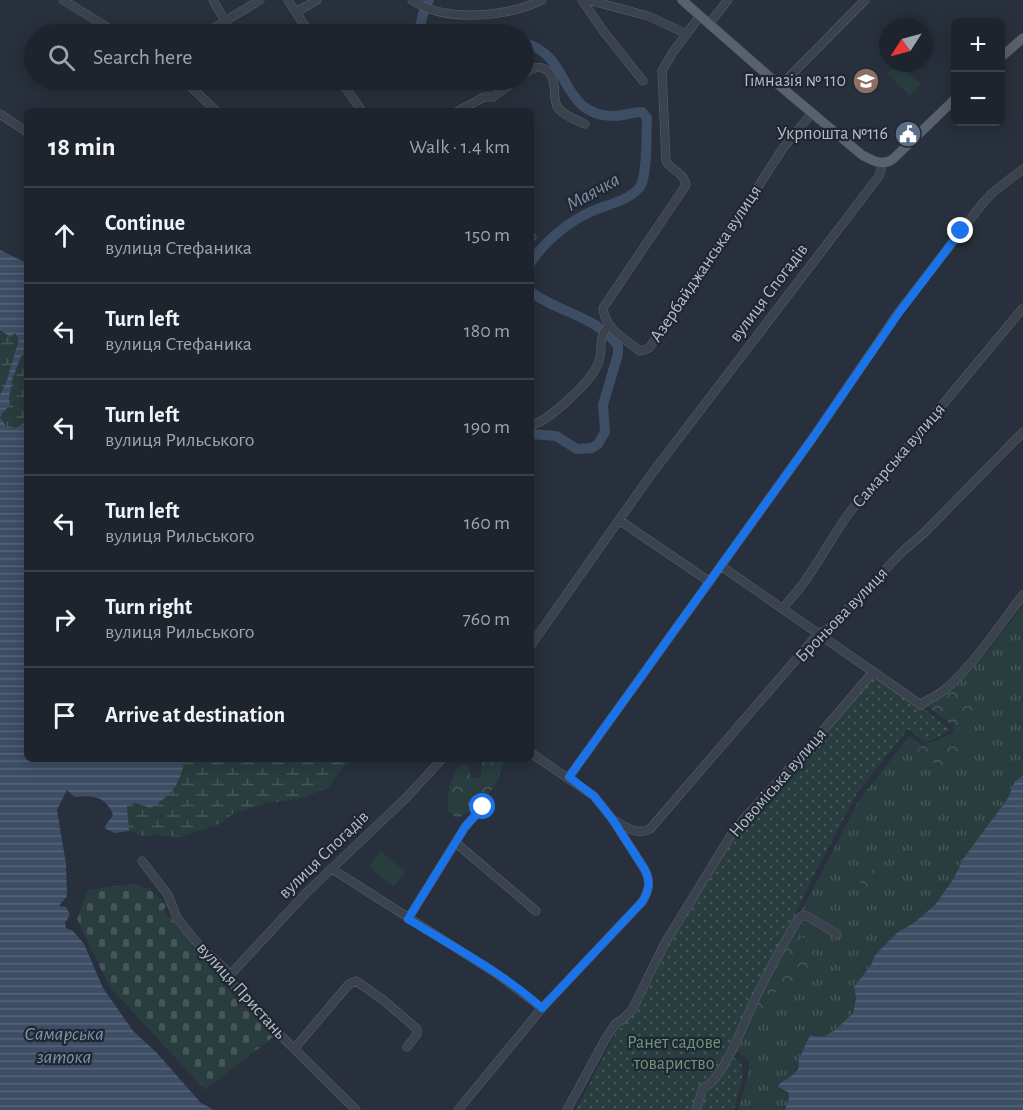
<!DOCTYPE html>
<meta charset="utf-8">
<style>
body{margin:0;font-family:"Alegreya Sans",sans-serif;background:#252c35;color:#f1f3f6}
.controls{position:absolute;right:18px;top:18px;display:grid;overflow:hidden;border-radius:9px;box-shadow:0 3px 15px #0003}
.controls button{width:54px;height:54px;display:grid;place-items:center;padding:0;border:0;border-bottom:2px solid #3b4149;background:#1d242d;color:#f1f3f6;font:30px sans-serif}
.compass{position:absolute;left:879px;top:18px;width:54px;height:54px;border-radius:50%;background:#1d242d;box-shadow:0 3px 15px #0003;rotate:234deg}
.stop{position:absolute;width:18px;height:18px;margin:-14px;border:4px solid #1a73e8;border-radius:50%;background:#fff}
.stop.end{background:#1a73e8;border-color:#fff;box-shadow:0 2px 6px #0008}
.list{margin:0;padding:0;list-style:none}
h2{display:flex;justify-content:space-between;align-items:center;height:78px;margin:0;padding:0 24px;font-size:26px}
h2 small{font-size:20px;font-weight:400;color:#a0a4aa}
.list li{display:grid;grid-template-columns:39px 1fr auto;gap:18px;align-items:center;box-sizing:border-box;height:96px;padding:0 24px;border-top:2px solid #3b4149}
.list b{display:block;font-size:22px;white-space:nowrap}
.list p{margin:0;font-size:20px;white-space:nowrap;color:#a0a4aa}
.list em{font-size:20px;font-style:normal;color:#a0a4aa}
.icon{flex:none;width:33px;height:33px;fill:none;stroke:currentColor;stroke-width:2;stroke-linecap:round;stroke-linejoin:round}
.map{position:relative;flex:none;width:1023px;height:1110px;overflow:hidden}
.search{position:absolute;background:#1d242d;box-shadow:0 3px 15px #0003;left:24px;top:24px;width:510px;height:66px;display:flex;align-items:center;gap:15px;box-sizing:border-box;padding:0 21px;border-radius:33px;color:#a0a4aa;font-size:22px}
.panel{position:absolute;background:#1d242d;box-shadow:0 3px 15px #0003;left:24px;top:108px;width:510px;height:654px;border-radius:9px}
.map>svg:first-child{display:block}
.grass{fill:url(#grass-tufts)}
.forest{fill:url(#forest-crowns)}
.wetland{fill:url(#wetland-marsh)}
.cemetery{fill:url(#cemetery-stones)}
.park{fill:url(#park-dots)}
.pitch{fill:#293d3e}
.water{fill:url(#water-rules)}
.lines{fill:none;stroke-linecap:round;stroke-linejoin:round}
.river{stroke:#3d4d64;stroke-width:10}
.minor-casing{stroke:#58606b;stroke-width:9}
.major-casing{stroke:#434b56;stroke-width:10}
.minor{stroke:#3a424d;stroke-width:8}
.major{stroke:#58616d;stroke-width:9}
.route{stroke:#1a73e8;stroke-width:8}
.labels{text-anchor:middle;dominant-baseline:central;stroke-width:4.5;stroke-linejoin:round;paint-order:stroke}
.poi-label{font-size:18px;fill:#b6bdc8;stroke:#1f2732;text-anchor:end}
.street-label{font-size:18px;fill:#b6bdc8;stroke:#1f2732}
.park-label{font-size:18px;fill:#6f9679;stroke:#1f2732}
.water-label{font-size:20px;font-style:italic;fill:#8093ac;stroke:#1f2732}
</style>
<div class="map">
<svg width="1023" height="1110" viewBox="0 0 1023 1110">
<defs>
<pattern id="grass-tufts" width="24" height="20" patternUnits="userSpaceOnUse" patternTransform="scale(1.5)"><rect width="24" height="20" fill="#293d3e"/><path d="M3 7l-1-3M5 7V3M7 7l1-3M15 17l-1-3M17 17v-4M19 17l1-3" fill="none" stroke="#465758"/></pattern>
<pattern id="forest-crowns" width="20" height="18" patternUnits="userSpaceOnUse" patternTransform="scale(1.5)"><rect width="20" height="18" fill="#293d3e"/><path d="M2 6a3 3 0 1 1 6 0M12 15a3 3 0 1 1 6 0" fill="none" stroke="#465758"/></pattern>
<pattern id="wetland-marsh" width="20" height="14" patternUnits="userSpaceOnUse" patternTransform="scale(1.5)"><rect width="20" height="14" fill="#293d3e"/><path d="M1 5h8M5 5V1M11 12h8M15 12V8" fill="none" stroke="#465758"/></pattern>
<pattern id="cemetery-stones" width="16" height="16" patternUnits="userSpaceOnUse" patternTransform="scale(1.5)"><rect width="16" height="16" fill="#293d3e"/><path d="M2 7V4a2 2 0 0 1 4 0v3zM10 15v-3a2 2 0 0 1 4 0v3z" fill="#465758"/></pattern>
<pattern id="park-dots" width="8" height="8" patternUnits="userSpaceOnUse" patternTransform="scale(1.5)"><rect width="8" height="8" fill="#293d3e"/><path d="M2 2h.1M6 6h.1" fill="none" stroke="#465758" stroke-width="1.8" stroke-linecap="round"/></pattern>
<pattern id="water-rules" width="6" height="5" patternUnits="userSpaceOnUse" patternTransform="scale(1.5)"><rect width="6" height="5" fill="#3d4d64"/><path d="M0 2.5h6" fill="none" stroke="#576579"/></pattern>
</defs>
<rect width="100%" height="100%" fill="#27303c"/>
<path class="grass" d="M1023,606V776L1015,781L1008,798L963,859L954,878L935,905L915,922L907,925L875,955L871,965L854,987C854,992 856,996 855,1001C854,1018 837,1029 823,1037L813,1034L810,1035C805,1043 797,1072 793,1075C790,1078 784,1080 780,1083L779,1089L787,1091L789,1097L785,1110H738L749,1071V1060L736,1051L803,908L858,802L909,736L923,746L953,733L954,722L932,707L989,650Z"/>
<path class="forest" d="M951,690L956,691L974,705L976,717L970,729L949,723L927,706L929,702Z
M953,733L967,743L966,754L944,766L922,760L917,752L919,748Z
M485,759H505C497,785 484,810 456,818L448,811C447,793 449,780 460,765L466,764L470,768V776L475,779L481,776L482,763Z
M859 878a10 10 0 1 1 20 0a10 10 0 1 1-20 0Z
M797,934L809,941L815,951L812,963L800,987L776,992L752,1033H746L744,1030L783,948Z"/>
<path class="wetland" d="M0,330L6,336L15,333L19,339L7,380L0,395Z
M27,341V421L14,429L7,428L0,417L10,402C6,388 20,354 27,341Z
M185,759H355L341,769L328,788L298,799L268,803L234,813L219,824L181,837L159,835L143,836L129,831L127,806C134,803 140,801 146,807L179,782Z"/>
<path class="cemetery" d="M130,884L149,889L168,905L163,910L220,973L224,985L274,1036L205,1090L109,986L77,919L88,890Z"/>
<path class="park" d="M877,673L951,730L926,743L908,729L857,793L810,883L730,1054L742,1065V1080L734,1110H576L620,1025L631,1018L658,970L665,947L722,854L742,826Z"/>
<path class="pitch" d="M898,63L921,84L910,96L887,74Z
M381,851L406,872L393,887L369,866Z"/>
<path class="water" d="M0,250L27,263V341L12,380L9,398L10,405L4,411L0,417L7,428L14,429L27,421V759H185C180,785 172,795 150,808L136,803L127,806L129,831L115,833L106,829L105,826L113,815C106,796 92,795 75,797L67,790L57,810L66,864L67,896L59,906L66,907L70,915L65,923L66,928L73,931L84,944L103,988L133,1031L156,1052L201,1103L214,1110H0V395L7,380L19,339L15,333L10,337L0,330Z
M1023,776V1110H785L789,1097L788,1092L778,1087L780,1083L793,1075L798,1069L799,1059L810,1035L823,1037L835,1030L853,1013L856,998L854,987L871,965L875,955L898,932L915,922L935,905L954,878L963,859L1008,798L1015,781Z"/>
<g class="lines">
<path class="river" d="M418,34L423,14L429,0
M524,43C573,55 558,116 614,116C623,116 633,112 642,112L647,118C646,134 648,174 640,187C629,201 605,205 590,212C567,223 545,241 531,262
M437,80L447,82L461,80
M531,292C557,312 599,317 618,346V354L603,405L605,432L598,444L592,448L577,449L556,436L531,434"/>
<defs>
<path id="minor" d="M63,0L118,34
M213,0L225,21
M288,0L310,34
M412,0C445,23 507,17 542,0
M582,0L604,32L643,81
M588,0L648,16L687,34
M296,12L317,0
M700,16L673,52L662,71L666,161C671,171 684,172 686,185L603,308C605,329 625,339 640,351L649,348L718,249L783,148L812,113
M709,24L728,0
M197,34L212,29L260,0
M524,74C538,62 552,67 554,86C555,93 554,100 557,106C562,115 576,120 585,124
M184,80L216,111
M340,80L362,111
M780,86L865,0
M458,111L484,97H493L516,80
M0,114L27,132
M531,237H532
M531,425C548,422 590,382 597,366C605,350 596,341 608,326
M619,520L710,582
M721,566L921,705C929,698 940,695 948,687C977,660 999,626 1023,595
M783,608C792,597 802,587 809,575C831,543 848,506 879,481L1023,308
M531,645L650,476L879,176L883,163
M569,777L812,439L898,313L982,204L992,193L1023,169
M613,820C625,826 636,836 650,829L818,634L828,629L904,550L924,533L1023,432
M456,843L536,911
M142,861L168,895L177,918L199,945L225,969L230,981L259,1014L356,1110
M332,869L497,974L542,1008
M408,919L465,827L485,804
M229,976L307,892L406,798L442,759
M294,1049L349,984L356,981L382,999L417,1029V1034L407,1047
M458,1110L542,1008L642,902C649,891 651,882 645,870L613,820L594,796L531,753
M567,1110L606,1038L616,1023L622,1020L632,1010L665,943L734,830L808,748L873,672
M696,1110L703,1088C724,1081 747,1014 758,993C770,968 784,943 798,919L803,915L809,917L837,934"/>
<path id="major" d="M682,0L780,86L862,155C872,160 882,167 893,159L956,98
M1000,58L1023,38"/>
</defs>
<use href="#minor" class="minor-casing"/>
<use href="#major" class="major-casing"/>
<use href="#minor" class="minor"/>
<use href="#major" class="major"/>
</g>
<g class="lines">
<path class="route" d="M483,807L465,827L408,919C453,947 502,972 542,1008L642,902C649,891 651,882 645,870L613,820L594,796L569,777L812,439L898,314L961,231"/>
</g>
<defs>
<symbol id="school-disc" viewBox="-11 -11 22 22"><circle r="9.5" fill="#8d6e63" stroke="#1f2732"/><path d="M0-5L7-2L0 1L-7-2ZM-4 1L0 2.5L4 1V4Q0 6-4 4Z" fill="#fff"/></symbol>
<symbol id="civic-disc" viewBox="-11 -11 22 22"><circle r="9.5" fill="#5c6f8a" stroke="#1f2732"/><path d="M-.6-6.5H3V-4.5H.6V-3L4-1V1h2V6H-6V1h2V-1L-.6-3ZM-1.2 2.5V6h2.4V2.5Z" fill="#fff"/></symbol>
</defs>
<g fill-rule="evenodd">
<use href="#school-disc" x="851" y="66" width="30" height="30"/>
<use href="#civic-disc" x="893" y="119" width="30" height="30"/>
</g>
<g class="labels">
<g class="poi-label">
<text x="846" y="81">Гімназія № 110</text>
<text x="888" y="134">Укрпошта №116</text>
</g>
<g class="street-label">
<text transform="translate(706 264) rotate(-56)">Азербайджанська вулиця</text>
<text transform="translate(769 293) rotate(-53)">вулиця Спогадів</text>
<text transform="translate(899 456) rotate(-49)">Самарська вулиця</text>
<text transform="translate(842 615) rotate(-46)">Броньова вулиця</text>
<text transform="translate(778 783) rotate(-49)">Новоміська вулиця</text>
<text transform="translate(324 855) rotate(-44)">вулиця Спогадів</text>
<text transform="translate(241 991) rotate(48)">вулиця Пристань</text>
</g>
<g class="park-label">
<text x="674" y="1043">Ранет садове<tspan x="674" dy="21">товариство</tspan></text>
</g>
<g class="water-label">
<text transform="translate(593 192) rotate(-29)">Маячка</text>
<text x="64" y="1034">Самарська<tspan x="64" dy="23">затока</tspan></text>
</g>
</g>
</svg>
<div class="controls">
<button>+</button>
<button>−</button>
</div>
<svg class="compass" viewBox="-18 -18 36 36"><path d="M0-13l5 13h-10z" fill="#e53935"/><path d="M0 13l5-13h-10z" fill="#a0a4aa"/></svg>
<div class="stop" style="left:483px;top:807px"></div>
<div class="stop end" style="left:961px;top:231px"></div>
<div class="search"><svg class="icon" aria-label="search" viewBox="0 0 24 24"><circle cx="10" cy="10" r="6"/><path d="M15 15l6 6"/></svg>Search here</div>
<section class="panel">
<h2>18 min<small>Walk · 1.4 km</small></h2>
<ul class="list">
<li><svg class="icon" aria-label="ahead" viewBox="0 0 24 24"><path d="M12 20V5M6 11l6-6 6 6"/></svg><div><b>Continue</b><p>вулиця Стефаника</p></div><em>150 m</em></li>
<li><svg class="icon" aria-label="left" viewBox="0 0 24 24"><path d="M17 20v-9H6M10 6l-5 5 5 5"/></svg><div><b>Turn left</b><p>вулиця Стефаника</p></div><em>180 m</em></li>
<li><svg class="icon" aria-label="left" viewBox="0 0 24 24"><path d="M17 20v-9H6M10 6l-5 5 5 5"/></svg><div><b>Turn left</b><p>вулиця Рильського</p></div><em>190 m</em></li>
<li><svg class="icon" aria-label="left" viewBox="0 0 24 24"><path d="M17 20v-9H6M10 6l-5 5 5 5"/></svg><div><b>Turn left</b><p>вулиця Рильського</p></div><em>160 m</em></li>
<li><svg class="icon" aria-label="right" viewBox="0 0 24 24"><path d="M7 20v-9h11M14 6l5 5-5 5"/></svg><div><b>Turn right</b><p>вулиця Рильського</p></div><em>760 m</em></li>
<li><svg class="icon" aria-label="arrive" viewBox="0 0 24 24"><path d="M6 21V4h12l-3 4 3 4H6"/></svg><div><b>Arrive at destination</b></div></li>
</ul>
</section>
</div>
